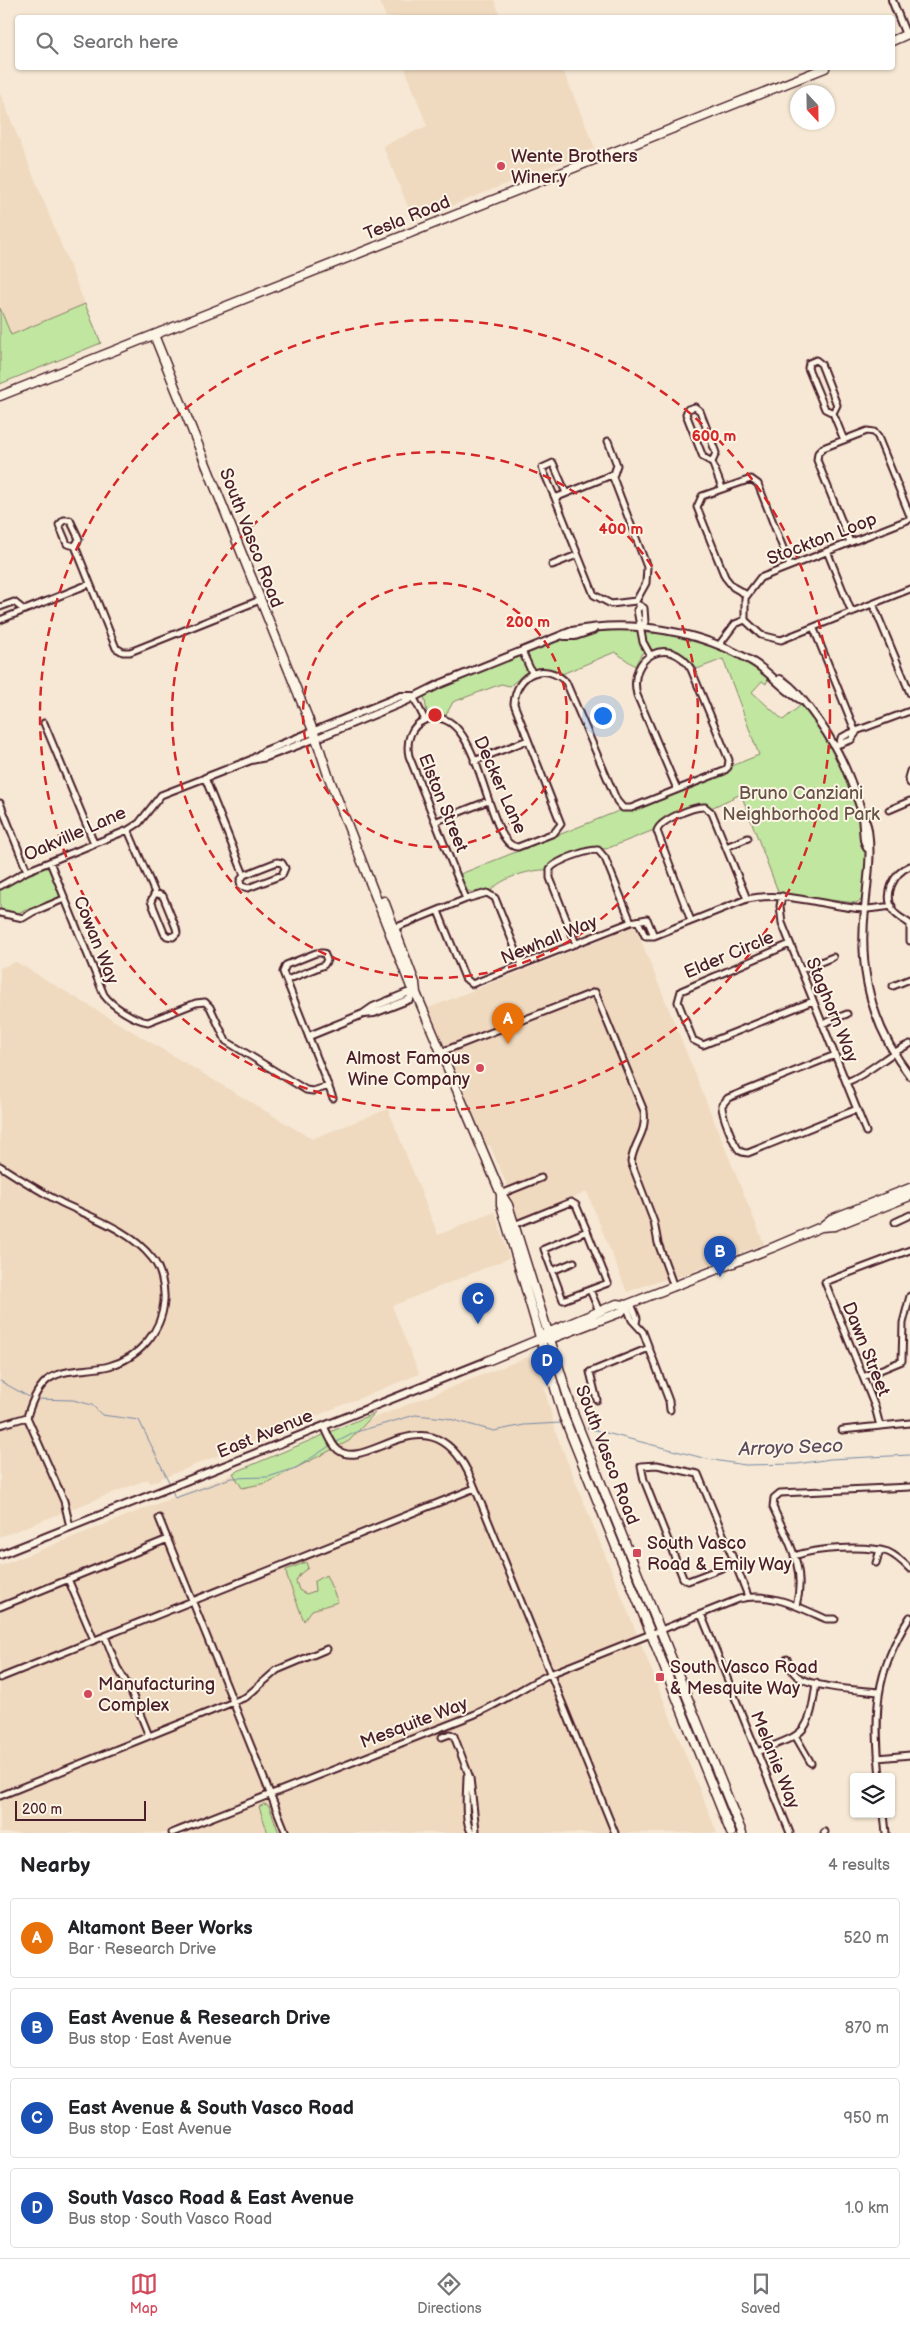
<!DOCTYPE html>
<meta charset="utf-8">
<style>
body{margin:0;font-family:"Balsamiq Sans",sans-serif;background:#f2f2f2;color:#202124}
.controls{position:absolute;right:15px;bottom:15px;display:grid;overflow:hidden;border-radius:5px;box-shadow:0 1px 4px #0004}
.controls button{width:45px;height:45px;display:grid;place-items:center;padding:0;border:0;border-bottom:1px solid #e0e0e0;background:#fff;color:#202124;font:25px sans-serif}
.compass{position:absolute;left:790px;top:85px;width:45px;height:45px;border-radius:50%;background:#fff;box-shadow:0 1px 4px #0004;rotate:158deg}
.scale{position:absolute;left:15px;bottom:12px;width:131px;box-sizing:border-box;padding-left:5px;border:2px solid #4a1f2b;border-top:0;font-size:14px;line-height:18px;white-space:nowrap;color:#4a1f2b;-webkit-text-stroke:4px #fcf5e5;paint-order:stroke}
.you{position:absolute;left:602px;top:715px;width:18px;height:18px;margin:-12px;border:4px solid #fff;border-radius:50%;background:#1a73e8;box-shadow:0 0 0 8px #1a73e833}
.badge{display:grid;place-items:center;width:32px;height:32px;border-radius:50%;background:#d1495b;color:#fff;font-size:16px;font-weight:700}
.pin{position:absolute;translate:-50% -41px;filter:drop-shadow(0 1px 2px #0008)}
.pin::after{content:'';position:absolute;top:26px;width:18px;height:15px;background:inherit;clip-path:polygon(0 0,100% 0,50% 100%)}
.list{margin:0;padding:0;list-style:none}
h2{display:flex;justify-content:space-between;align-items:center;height:65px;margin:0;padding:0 20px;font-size:21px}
h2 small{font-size:16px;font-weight:400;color:#757577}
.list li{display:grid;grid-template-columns:32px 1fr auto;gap:15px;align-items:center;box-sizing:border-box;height:80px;margin:0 10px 10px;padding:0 10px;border:1px solid #e0e0e0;border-radius:5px}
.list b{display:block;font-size:19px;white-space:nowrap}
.list p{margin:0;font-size:16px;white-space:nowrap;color:#757577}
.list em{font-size:16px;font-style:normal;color:#757577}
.icon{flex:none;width:28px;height:28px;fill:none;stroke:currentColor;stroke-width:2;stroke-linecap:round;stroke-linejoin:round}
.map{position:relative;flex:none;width:910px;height:1833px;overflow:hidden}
.search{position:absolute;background:#fff;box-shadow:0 1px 4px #0004;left:15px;right:15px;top:15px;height:55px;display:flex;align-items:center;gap:12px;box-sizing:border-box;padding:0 18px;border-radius:5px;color:#757577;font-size:19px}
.sheet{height:425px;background:#fff}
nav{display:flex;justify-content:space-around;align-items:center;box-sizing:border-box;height:70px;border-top:1px solid #e0e0e0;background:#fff;font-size:14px;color:#757577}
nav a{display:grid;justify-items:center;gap:2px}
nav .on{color:#d1495b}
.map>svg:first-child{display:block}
.built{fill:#efd9bf}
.green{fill:#c0e6a0;stroke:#858266}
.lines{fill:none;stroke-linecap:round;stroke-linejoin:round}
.stream{stroke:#7889a5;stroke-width:1}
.minor-casing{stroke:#4a1f2b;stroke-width:9}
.tertiary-casing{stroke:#4a1f2b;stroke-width:10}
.secondary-casing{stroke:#4a1f2b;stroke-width:11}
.minor{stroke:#fcf5e5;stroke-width:5}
.tertiary{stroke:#fcf5e5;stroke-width:6}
.secondary{stroke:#fcf5e5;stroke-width:8}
.ring{fill:none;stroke:#d62828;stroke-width:2.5;stroke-dasharray:9 6}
.poi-dot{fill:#d1495b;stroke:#fcf5e5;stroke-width:2}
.labels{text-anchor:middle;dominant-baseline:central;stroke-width:4;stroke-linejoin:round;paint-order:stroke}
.poi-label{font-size:18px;fill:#4a1f2b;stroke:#fcf5e5;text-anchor:start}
.street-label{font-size:18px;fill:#4a1f2b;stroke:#fcf5e5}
.park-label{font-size:18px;fill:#685148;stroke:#fcf5e5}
.water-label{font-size:19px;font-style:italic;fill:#5d4b5e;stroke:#fcf5e5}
.centre{fill:#d62828;stroke:#fcf5e5;stroke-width:2.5}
.ring-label{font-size:15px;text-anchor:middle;font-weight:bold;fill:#d62828;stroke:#fcf5e5;stroke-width:4;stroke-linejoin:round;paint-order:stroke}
</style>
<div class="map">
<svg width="910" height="1833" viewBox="0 0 910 1833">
<rect width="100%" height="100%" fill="#f6e8d4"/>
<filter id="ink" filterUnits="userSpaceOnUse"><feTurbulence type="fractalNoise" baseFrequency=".02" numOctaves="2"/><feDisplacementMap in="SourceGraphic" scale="10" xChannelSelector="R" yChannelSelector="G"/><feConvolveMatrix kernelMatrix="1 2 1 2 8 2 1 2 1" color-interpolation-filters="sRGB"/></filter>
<g filter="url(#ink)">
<path class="built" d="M379,0H494L501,17H386Z
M405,68H562L595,148L414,221L383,146L427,126Z
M0,93L85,304L11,335L0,307Z
M635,926L764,1244L680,1276L651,1283L627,1292L587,1192L518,1220L516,1217L506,1183L490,1145L486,1146L429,1008Z
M16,962L312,1139L388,1109L438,1235L495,1212L509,1258L392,1306L419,1374L160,1479L150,1483L148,1479L0,1537V968Z
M528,1357L537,1361L557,1436L717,1833H0V1566Z"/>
<path class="green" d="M85,304L101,343L0,384V308L11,335Z
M629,629L651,634L658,632L695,639L722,649L769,677L766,684L762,681L752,692L783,720L801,705C845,754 878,833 862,900L856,903L779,894L741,794L711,808L705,805L696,806L659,821L654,830L606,849L592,847L553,862L547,870C532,869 500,878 491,891C468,890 470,900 458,875L759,755L723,659L697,669C681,648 667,645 642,653L635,666L615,652L562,674C542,664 526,672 510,686L501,684L453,702L445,717L427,713L424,695L429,691L563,639L596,632Z
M43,867L51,869L61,892L58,900L14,914L0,910V890L14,879Z
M375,1413L349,1441L266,1483L242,1488L233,1473Z
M306,1562L308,1568L300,1574L296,1581L299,1590L306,1594L315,1591L314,1582L326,1575L338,1602L312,1610L304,1621L287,1577L286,1570Z
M264,1804L269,1806L279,1833H268L259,1807Z"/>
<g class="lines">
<path class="stream" d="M0,1381L31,1398
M35,1399L73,1400L92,1405L102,1415L139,1420L170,1484
M587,1428L707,1459L745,1465L797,1464L830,1459L910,1455
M335,1443L356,1432L415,1415L446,1418L494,1431L524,1425L561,1423
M172,1490L175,1498L231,1478L268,1477L296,1468L331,1445"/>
<defs>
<path id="minor" d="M833,413L825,409L808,368L809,363L816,360L821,364L837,405L833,413L844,440
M608,441L617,465L614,474L555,498L594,595L611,604L636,601L646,583L647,567L612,475
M712,462L703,457L686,414L688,409L695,407L700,411L716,453L712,462L722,488
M555,498L542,468L553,463L566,493
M910,519L760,578L745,598V620L761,635L781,640L910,589
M64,520H70L79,539L75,546L67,544L59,525Z
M850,542L817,460L818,453L823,448L867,431L874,432L878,437L910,516
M75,546L116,648L123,652H130L260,600
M827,551L852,613
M552,565L577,555
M747,595L733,587L725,577L697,507L702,496L751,479L758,484L790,566
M873,604L910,693
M639,605L644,608L645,622L641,628
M0,607L14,602L24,610
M640,607L637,610L643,642L650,655
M0,620L89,584
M814,629L856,733
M719,645L735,624L745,620
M522,651L532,673
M413,696L425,720
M44,723L94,843
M840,743L841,738L848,734L910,711
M837,745L851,740L856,733
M474,761L528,740
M910,771L908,778L910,783
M0,803L27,871
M889,810L910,801
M437,821L488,801
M128,830L155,893
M726,847L748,838
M50,862L104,995C112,1006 134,1020 148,1022L196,1003L205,1002L210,1007L226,1041L306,1090L313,1091L329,1086
M277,862L282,863L285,868L282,875L248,888L241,886L240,881L244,875Z
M910,866C893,873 883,895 894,912C898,917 905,920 910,924
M0,886L27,871L128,830L139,823L161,795L205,778L244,875
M155,893L163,896L176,928L177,933L173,937L167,936L164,933L151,901Z
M782,896L780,906L782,923L866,1132
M466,899L409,756C406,742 410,726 425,720C482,698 485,848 518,847L554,833L561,824L514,704C516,673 544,661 566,682L617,801L623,808H631L724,771L728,767L729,760L691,669C670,634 627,656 637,695L677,789
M438,911L465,978L472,984L631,922L647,919L654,936
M0,913L23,918L33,912L64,899
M638,921L645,936H654L747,899C787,890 825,907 865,909C873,909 883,907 892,906
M691,921L657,831C660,820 694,806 705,807L712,813L747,899
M910,924V941
M392,929L466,899L487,893L495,898L522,965
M576,944L550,878V869C555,861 589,849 598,850L605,858L631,922
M790,944L681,991L678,1002L693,1040L703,1045L813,1001
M801,970L833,957
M287,980L324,965L327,960L324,953H316L286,965L283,972L333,1098
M893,986L910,979
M822,1024L847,1014
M441,1052L595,992L644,1111C647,1134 634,1141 631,1162L654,1222L658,1243L674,1287
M835,1055L728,1098L722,1105C721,1113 734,1146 740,1151C743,1153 744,1153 748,1153L857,1109
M847,1082C870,1073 887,1054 910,1044
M0,1166C20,1179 41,1192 62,1203C93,1218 130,1230 152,1258C161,1268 165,1288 164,1301C162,1331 139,1358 109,1366C90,1371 67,1368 50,1378C38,1386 31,1403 27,1417L0,1425
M501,1194L541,1178
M895,1222L910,1215
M514,1225L571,1202L576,1205L587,1231
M587,1231L608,1283L563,1300L544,1249Z
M552,1271L574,1262
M590,1290L599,1311
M631,1304L637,1318L636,1323
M626,1305L632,1320L643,1332L669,1401L670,1410
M863,1377L902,1361L903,1323L910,1296
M597,1400L590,1372L649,1348
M27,1417L64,1501L70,1527
M324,1426C328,1434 331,1444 338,1450C366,1472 420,1400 461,1460C467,1468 471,1478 475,1488L615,1833
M880,1426L875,1407L825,1282L910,1250
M842,1430L910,1423
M657,1465L698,1474L735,1563L688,1581L683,1578L644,1480L641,1466Z
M159,1518L286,1833
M794,1556C816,1548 866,1545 888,1552C897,1556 903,1562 910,1569
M735,1563L748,1596
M876,1563L880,1550
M68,1579L94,1640
M796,1606C807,1568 788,1541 773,1507L774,1498L780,1493L910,1487
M0,1607L168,1539
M701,1614L790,1833
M105,1636L117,1667L130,1689L149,1736
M787,1659C789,1665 791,1671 797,1676C813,1688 858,1690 878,1692
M0,1678L475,1488
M442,1737L450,1734L454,1736L470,1778L476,1830L474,1833
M796,1737L811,1763
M757,1752C804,1733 809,1737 816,1683
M878,1758L910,1755
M467,1776C467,1790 463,1822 472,1833
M880,1777C874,1713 874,1673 910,1617
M0,1796L246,1697L277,1670L327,1649
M884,1814L886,1833
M172,1833L473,1715C500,1704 524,1686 550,1674L739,1599C769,1591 799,1607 826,1619H835
M824,1833L825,1832"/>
<path id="tertiary" d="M892,0L906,35
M564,636H575L593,630
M780,679C795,687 810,709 820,723C841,753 850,778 862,812C864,818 867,823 868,830C872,856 867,883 865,909C858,971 872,1027 910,1076
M251,760L266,757L322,736L404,702L440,684L572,631C632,619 701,631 753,662C771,673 783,690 801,700
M205,778L251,760L265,751L401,696H412
M862,816L864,840L867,848
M364,1014L374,1013L410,999L412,994
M309,1036L363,1014L373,1007L407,993H416
M0,1555L487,1361"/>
<path id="secondary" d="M892,41L910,33
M154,335L316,738L328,775L411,987L416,993L501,1194L508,1205L574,1416L742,1833
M0,396L825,68
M384,901L415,983L416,993
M501,1194V1205L563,1415L731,1833
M821,1227L835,1226L910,1196
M545,1334L617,1304L626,1305
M487,1361L540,1339H550L621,1312L626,1305L774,1247L821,1227L831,1219L910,1188"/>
</defs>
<use href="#minor" class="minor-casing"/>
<use href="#tertiary" class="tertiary-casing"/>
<use href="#secondary" class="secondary-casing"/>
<use href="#minor" class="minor"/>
<use href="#tertiary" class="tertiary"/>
<use href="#secondary" class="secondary"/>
</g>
</g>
<g class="ring">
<circle cx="435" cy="715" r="132"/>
<circle cx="435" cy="715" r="263"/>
<circle cx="435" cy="715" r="395"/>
</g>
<g class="poi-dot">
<circle cx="501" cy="166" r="5"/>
<circle cx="480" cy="1068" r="5"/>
<rect x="632" y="1548" width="10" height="10" rx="2.5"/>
<rect x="655" y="1672" width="10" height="10" rx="2.5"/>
<circle cx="88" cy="1694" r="5"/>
</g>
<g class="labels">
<g class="poi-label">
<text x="511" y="156">Wente Brothers<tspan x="511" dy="21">Winery</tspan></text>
<text x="470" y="1058" text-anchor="end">Almost Famous<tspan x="470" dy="21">Wine Company</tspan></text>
<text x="647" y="1543">South Vasco<tspan x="647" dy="21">Road &amp; Emily Way</tspan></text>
<text x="670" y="1667">South Vasco Road<tspan x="670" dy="21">&amp; Mesquite Way</tspan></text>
<text x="98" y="1684">Manufacturing<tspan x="98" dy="21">Complex</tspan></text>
</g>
<g class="street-label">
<text transform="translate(407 218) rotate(-22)">Tesla Road</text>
<text transform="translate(251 538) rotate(69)">South Vasco Road</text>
<text transform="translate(822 539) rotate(-21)">Stockton Loop</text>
<text transform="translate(500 785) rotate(66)">Decker Lane</text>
<text transform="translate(443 803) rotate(68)">Elston Street</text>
<text transform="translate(75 834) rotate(-24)">Oakville Lane</text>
<text transform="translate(96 940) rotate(68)">Cowan Way</text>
<text transform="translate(549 940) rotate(-22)">Newhall Way</text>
<text transform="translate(729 955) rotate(-23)">Elder Circle</text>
<text transform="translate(832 1010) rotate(68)">Staghorn Way</text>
<text transform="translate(866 1349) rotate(68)">Dawn Street</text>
<text transform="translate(265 1434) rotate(-22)">East Avenue</text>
<text transform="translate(607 1455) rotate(69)">South Vasco Road</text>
<text transform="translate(414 1723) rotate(-21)">Mesquite Way</text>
<text transform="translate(775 1760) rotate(68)">Melanie Way</text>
</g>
<g class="park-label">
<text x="801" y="793">Bruno Canziani<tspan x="801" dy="21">Neighborhood Park</tspan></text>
</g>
<g class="water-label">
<text transform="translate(791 1448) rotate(-2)">Arroyo Seco</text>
</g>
</g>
<circle cx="435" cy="715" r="8" class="centre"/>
<g class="ring-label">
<text x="714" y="441">600 m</text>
<text x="621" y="534">400 m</text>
<text x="528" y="627">200 m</text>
</g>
</svg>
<div class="controls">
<button><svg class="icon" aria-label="layers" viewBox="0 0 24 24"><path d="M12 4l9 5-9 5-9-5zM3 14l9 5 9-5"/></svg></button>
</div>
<svg class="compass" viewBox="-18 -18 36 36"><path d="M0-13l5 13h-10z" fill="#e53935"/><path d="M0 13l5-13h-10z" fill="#757577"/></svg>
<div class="scale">200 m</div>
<div class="you"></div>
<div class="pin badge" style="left:508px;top:1044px;background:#e8710a">A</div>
<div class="pin badge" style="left:720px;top:1277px;background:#1a4fb4">B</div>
<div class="pin badge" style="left:478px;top:1324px;background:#1a4fb4">C</div>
<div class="pin badge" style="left:547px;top:1386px;background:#1a4fb4">D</div>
<div class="search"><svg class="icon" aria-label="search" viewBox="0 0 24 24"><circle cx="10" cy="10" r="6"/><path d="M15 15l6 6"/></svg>Search here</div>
</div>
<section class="sheet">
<h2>Nearby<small>4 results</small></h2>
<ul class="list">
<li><span class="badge" style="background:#e8710a">A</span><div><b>Altamont Beer Works</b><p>Bar · Research Drive</p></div><em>520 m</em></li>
<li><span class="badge" style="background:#1a4fb4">B</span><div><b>East Avenue &amp; Research Drive</b><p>Bus stop · East Avenue</p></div><em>870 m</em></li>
<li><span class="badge" style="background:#1a4fb4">C</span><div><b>East Avenue &amp; South Vasco Road</b><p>Bus stop · East Avenue</p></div><em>950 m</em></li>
<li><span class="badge" style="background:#1a4fb4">D</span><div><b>South Vasco Road &amp; East Avenue</b><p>Bus stop · South Vasco Road</p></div><em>1.0 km</em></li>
</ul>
</section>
<nav>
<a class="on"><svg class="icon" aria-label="map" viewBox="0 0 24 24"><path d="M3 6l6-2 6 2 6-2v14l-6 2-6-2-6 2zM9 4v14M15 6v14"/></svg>Map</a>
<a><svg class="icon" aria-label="directions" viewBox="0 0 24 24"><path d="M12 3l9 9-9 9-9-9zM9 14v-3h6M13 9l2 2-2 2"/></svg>Directions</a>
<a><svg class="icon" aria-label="saved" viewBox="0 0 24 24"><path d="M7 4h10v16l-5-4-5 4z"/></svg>Saved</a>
</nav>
